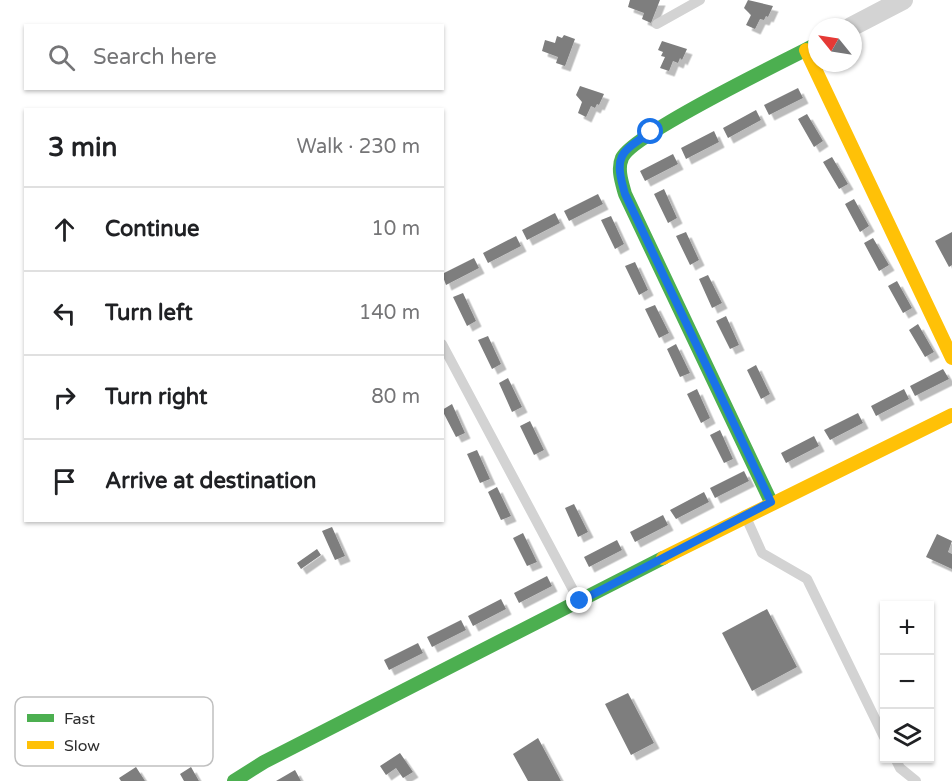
<!DOCTYPE html>
<meta charset="utf-8">
<style>
body{margin:0;font-family:"Varela Round",sans-serif;background:#f2f2f2;color:#202124}
.controls{position:absolute;right:18px;bottom:18px;display:grid;overflow:hidden;border-radius:0px;box-shadow:0 2px 4px #0004}
.controls button{width:54px;height:54px;display:grid;place-items:center;padding:0;border:0;border-bottom:2px solid #e0e0e0;background:#fff;color:#202124;font:30px sans-serif}
.compass{position:absolute;left:808px;top:18px;width:54px;height:54px;border-radius:50%;background:#fff;box-shadow:0 2px 4px #0004;rotate:300deg}
.stop{position:absolute;width:18px;height:18px;margin:-14px;border:4px solid #1a73e8;border-radius:50%;background:#fff}
.stop.end{background:#1a73e8;border-color:#fff;box-shadow:0 2px 6px #0008}
.list{margin:0;padding:0;list-style:none}
h2{display:flex;justify-content:space-between;align-items:center;height:78px;margin:0;padding:0 24px;font-size:26px}
h2 small{font-size:20px;font-weight:400;color:#757577}
.list li{display:grid;grid-template-columns:39px 1fr auto;gap:18px;align-items:center;box-sizing:border-box;height:84px;padding:0 24px;border-top:2px solid #e0e0e0}
.list b{display:block;font-size:22px;white-space:nowrap}
.list em{font-size:20px;font-style:normal;color:#757577}
.icon{flex:none;width:33px;height:33px;fill:none;stroke:currentColor;stroke-width:2;stroke-linecap:round;stroke-linejoin:round}
.map{position:relative;flex:none;width:952px;height:781px;overflow:hidden}
.search{position:absolute;background:#fff;box-shadow:0 2px 4px #0004;left:24px;top:24px;width:420px;height:66px;display:flex;align-items:center;gap:15px;box-sizing:border-box;padding:0 21px;border-radius:0px;color:#757577;font-size:22px}
.panel{position:absolute;background:#fff;box-shadow:0 2px 4px #0004;left:24px;top:108px;width:420px;height:414px;border-radius:0px}
.map>svg:first-child{display:block}
.building{fill:#7e7e7e;filter:url(#shadow)}
.lines{fill:none;stroke-linecap:round;stroke-linejoin:round}
.lane{stroke:#d3d3d3;stroke-width:10}
.street{stroke:#d3d3d3;stroke-width:20}
.fast{stroke:#4caf50;stroke-width:14}
.slow{stroke:#ffc107;stroke-width:14}
.route{stroke:#1a73e8;stroke-width:8}
.key{fill:#fff;stroke:#c0c0c0;stroke-width:1.5}
.key-label{font-size:16px;fill:#2e2e2e}
</style>
<div class="map">
<svg width="952" height="781" viewBox="0 0 952 781">
<defs>
<filter id="shadow"><feDropShadow dx="5.5" dy="5.5" stdDeviation="0" flood-color="#0004"/></filter>
</defs>
<rect width="100%" height="100%" fill="#fff"/>
<path class="building" d="M630,0H660L651,23L642,19L644,13L628,7Z
M748,0L773,6L768,17L766,16L764,20L760,19L755,29L746,25L751,15L744,8Z
M564,35L575,39L565,66L556,63L558,57L542,51L545,40L555,43L557,36L562,38Z
M662,41L687,49L682,60L680,58L678,63L673,61L669,71L660,68L665,57L661,56L663,52L658,50Z
M580,86L604,94L599,105L597,104L595,108L591,106L586,117L578,113L582,102L576,95Z
M798,88L803,98L769,115L764,105Z
M756,110L761,120L728,138L723,128Z
M807,114L823,141L814,147L798,119Z
M714,131L719,142L686,159L681,148Z
M673,154L678,164L645,181L640,171Z
M832,157L848,184L839,189L823,162Z
M664,189L677,218L668,223L654,194Z
M598,194L603,204L569,221L564,211Z
M854,199L869,226L860,232L845,204Z
M555,213L560,223L527,240L522,230Z
M611,216L624,244L615,249L601,220Z
M686,232L699,260L690,265L676,236Z
M952,232V265L949,267L935,241Z
M516,236L521,246L488,263L483,253Z
M873,238L889,265L879,271L864,243Z
M474,258L479,268L446,285L442,274Z
M635,262L648,290L639,295L625,266Z
M708,275L722,303L712,308L699,279Z
M897,281L912,308L903,313L888,286Z
M463,293L476,321L467,326L453,297Z
M655,305L669,333L659,338L645,309Z
M726,316L739,345L730,349L716,321Z
M918,324L934,352L925,357L909,330Z
M488,336L501,364L492,369L478,340Z
M676,344L690,373L680,377L667,349Z
M756,365L770,394L761,399L747,370Z
M943,369L949,379L915,396L910,386Z
M508,378L522,407L512,412L499,383Z
M697,389L710,418L701,423L687,394Z
M904,389L909,399L876,416L871,406Z
M452,404L465,433L456,437L442,410Z
M858,413L863,423L830,440L824,430Z
M530,421L544,450L534,455L520,426Z
M720,430L733,459L724,463L710,435Z
M814,436L819,446L786,463L781,453Z
M477,450L490,479L480,483L467,454Z
M744,471L749,481L715,498L710,488Z
M497,487L511,516L501,520L488,492Z
M704,492L709,502L676,519L670,510Z
M574,504L588,532L578,537L565,508Z
M663,515L668,525L635,542L630,532Z
M332,527L345,556L335,560L322,531Z
M523,533L537,562L527,566L513,538Z
M937,534L952,541L948,552L952,554V569L926,557Z
M617,540L622,550L589,567L584,557Z
M317,549L321,555L301,569L297,563Z
M547,576L552,586L519,603L514,593Z
M501,599L506,609L473,626L468,616Z
M767,609L797,667L752,691L722,633Z
M461,620L466,630L432,647L427,637Z
M418,643L423,653L389,670L384,660Z
M628,693L654,743L631,755L605,704Z
M538,738L561,781H528L513,754Z
M400,753L413,772L403,778L396,768L386,775L380,766Z
M136,767L145,781H121L119,778Z
M191,767L199,781H184L180,774Z
M295,770L301,781H276Z"/>
<g class="lines">
<path class="lane" d="M657,24L700,0
M442,344L579,601
M745,515L762,553L807,579L884,737
M895,758L900,768L916,781"/>
<path class="street" d="M851,27L903,0"/>
<path class="fast" d="M771,502L625,194C622,183 617,169 622,158C631,135 786,60 817,44
M234,781L264,762L663,558"/>
<path class="slow" d="M806,50L952,358
M663,558L952,415"/>
</g>
<g class="lines">
<path class="route" d="M580,601L771,502L625,194C614,156 619,153 651,132"/>
</g>
<rect x="15" y="697" width="198" height="69" rx="9" class="key"/>
<rect x="27" y="714" width="27" height="8" fill="#4caf50"/>
<rect x="27" y="741" width="27" height="8" fill="#ffc107"/>
<g class="key-label">
<text x="64" y="724">Fast</text>
<text x="64" y="751">Slow</text>
</g>
</svg>
<div class="controls">
<button>+</button>
<button>−</button>
<button><svg class="icon" aria-label="layers" viewBox="0 0 24 24"><path d="M12 4l9 5-9 5-9-5zM3 14l9 5 9-5"/></svg></button>
</div>
<svg class="compass" viewBox="-18 -18 36 36"><path d="M0-13l5 13h-10z" fill="#e53935"/><path d="M0 13l5-13h-10z" fill="#757577"/></svg>
<div class="stop" style="left:651px;top:132px"></div>
<div class="stop end" style="left:580px;top:601px"></div>
<div class="search"><svg class="icon" aria-label="search" viewBox="0 0 24 24"><circle cx="10" cy="10" r="6"/><path d="M15 15l6 6"/></svg>Search here</div>
<section class="panel">
<h2>3 min<small>Walk · 230 m</small></h2>
<ul class="list">
<li><svg class="icon" aria-label="ahead" viewBox="0 0 24 24"><path d="M12 20V5M6 11l6-6 6 6"/></svg><div><b>Continue</b></div><em>10 m</em></li>
<li><svg class="icon" aria-label="left" viewBox="0 0 24 24"><path d="M17 20v-9H6M10 6l-5 5 5 5"/></svg><div><b>Turn left</b></div><em>140 m</em></li>
<li><svg class="icon" aria-label="right" viewBox="0 0 24 24"><path d="M7 20v-9h11M14 6l5 5-5 5"/></svg><div><b>Turn right</b></div><em>80 m</em></li>
<li><svg class="icon" aria-label="arrive" viewBox="0 0 24 24"><path d="M6 21V4h12l-3 4 3 4H6"/></svg><div><b>Arrive at destination</b></div></li>
</ul>
</section>
</div>
